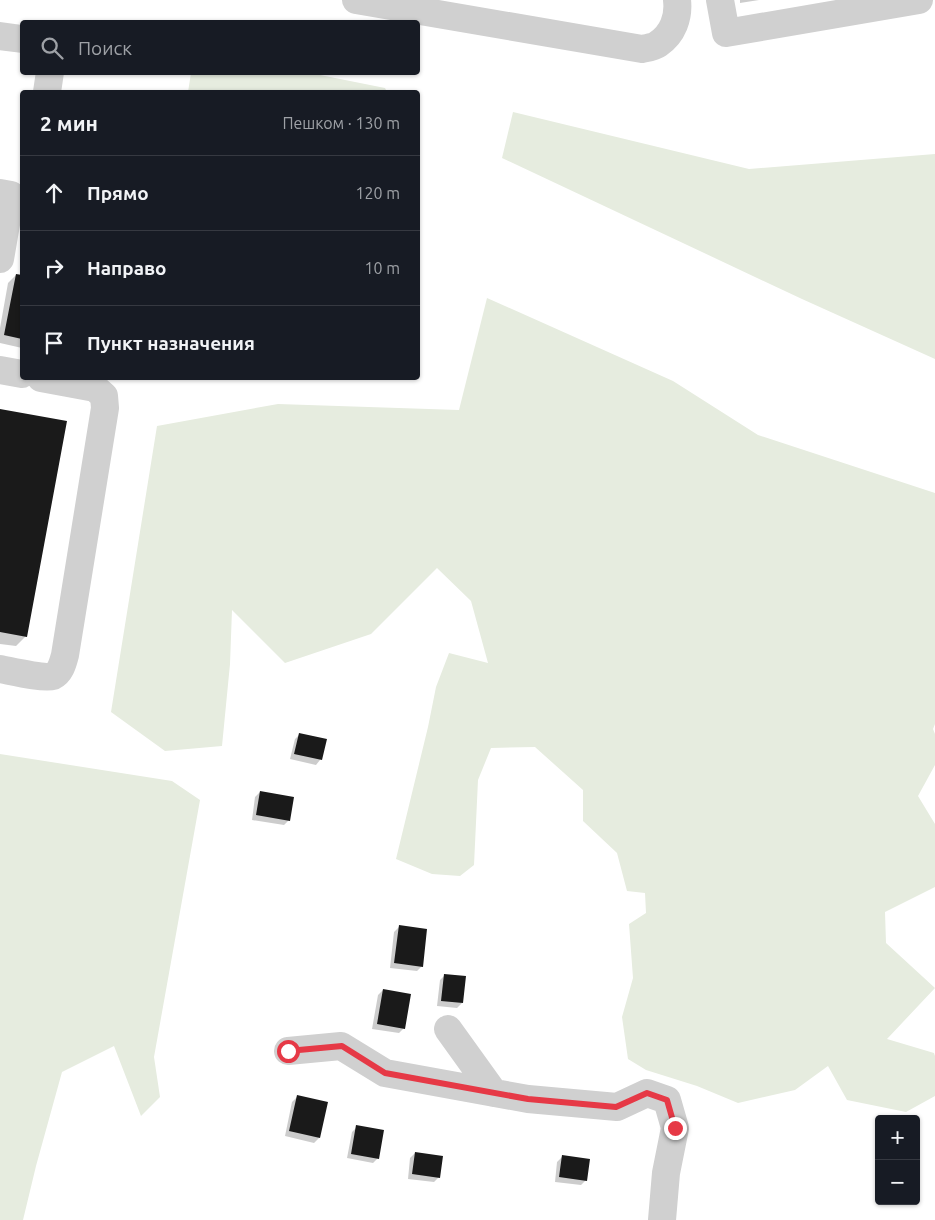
<!DOCTYPE html>
<html lang="ru">
<meta charset="utf-8">
<style>
body{margin:0;font-family:Ubuntu,sans-serif;background:#20242c;color:#f1f3f6}
.controls{position:absolute;right:15px;bottom:15px;display:grid;overflow:hidden;border-radius:5px;box-shadow:0 1px 4px #0004}
.controls button{width:45px;height:45px;display:grid;place-items:center;padding:0;border:0;border-bottom:1px solid #363941;background:#171b24;color:#f1f3f6;font:25px sans-serif}
.stop{position:absolute;width:15px;height:15px;margin:-11px;border:4px solid #e63946;border-radius:50%;background:#fff}
.stop.end{background:#e63946;border-color:#fff;box-shadow:0 1px 5px #0008}
.list{margin:0;padding:0;list-style:none}
h2{display:flex;justify-content:space-between;align-items:center;height:65px;margin:0;padding:0 20px;font-size:21px}
h2 small{font-size:16px;font-weight:400;color:#9ea1a6}
.list li{display:grid;grid-template-columns:32px 1fr auto;gap:15px;align-items:center;box-sizing:border-box;height:75px;padding:0 20px;border-top:1px solid #363941}
.list b{display:block;font-size:19px;white-space:nowrap}
.list em{font-size:16px;font-style:normal;color:#9ea1a6}
.icon{flex:none;width:28px;height:28px;fill:none;stroke:currentColor;stroke-width:2;stroke-linecap:round;stroke-linejoin:round}
.map{position:relative;flex:none;width:935px;height:1220px;overflow:hidden}
.search{position:absolute;background:#171b24;box-shadow:0 1px 4px #0004;left:20px;top:20px;width:400px;height:55px;display:flex;align-items:center;gap:12px;box-sizing:border-box;padding:0 18px;border-radius:5px;color:#9ea1a6;font-size:19px}
.panel{position:absolute;background:#171b24;box-shadow:0 1px 4px #0004;left:20px;top:90px;width:400px;height:290px;border-radius:5px}
.map>svg:first-child{display:block}
.green{fill:#e6ecdf}
.shadow{fill:#0003}
.building{fill:#1a1a1a}
.lines{fill:none;stroke-linecap:round;stroke-linejoin:round}
.minor{stroke:#d0d0d0;stroke-width:28}
.route{stroke:#e63946;stroke-width:6}
</style>
<div class="map">
<svg width="935" height="1220" viewBox="0 0 935 1220">
<rect width="100%" height="100%" fill="#fff"/>
<path class="green" d="M191,73H310L385,88L387,92H188Z
M513,112L749,169L935,154V359L802,299L502,158Z
M487,298L673,381L758,435L935,493V724L933,729L935,734V765L918,796L935,824V887L885,912L886,943L935,988L887,1039L934,1053L935,1056V1096L906,1112L847,1100L828,1066L795,1090L738,1103L697,1086L646,1070L628,1059L622,1017L633,978L629,924L646,913L645,893L627,891L617,853L583,821V790L535,747L491,748L478,780L474,865L460,876L432,874L396,859L428,727L436,687L449,653L488,663L471,601L437,568L371,634L285,663L232,610L230,664L222,746L165,751L111,712L157,426L278,404L459,410Z
M0,754L172,781L200,800L154,1057L160,1097L141,1116L114,1046L62,1072L36,1166L23,1220H0Z"/>
<path class="shadow" d="M740,0H759L740,3Z
M16,275L22,276V348L0,343V328L8,283Z
M0,410L26,636L16,646L0,644Z
M300,734L325,740L320,760L316,765L290,759L295,739Z
M260,792L289,820L284,825L252,820L255,797Z
M399,927L422,966L417,971L390,968L394,932Z
M445,975L462,1003L457,1008L437,1006L440,980Z
M383,990L404,1028L399,1033L372,1029L378,995Z
M297,1097L319,1138L314,1143L285,1136L292,1102Z
M357,1127L378,1158L373,1163L347,1158L352,1132Z
M415,1153L439,1177L434,1182L408,1179L410,1158Z
M562,1157L586,1180L581,1185L555,1182L557,1162Z"/>
<path class="building" d="M16,274L22,275V339L4,335Z
M0,409L67,421L27,637L0,632Z
M299,733L327,739L322,760L294,754Z
M260,791L294,797L290,821L256,815Z
M399,925L427,929L423,967L394,963Z
M444,974L466,976L463,1003L441,1001Z
M383,989L411,994L405,1029L377,1024Z
M297,1095L328,1102L320,1138L289,1131Z
M356,1125L384,1130L379,1159L351,1154Z
M415,1152L443,1156L440,1178L412,1174Z
M562,1155L590,1159L587,1181L559,1177Z"/>
<g class="lines">
<path class="minor" d="M356,0L642,49C647,48 654,47 658,44C673,34 679,17 677,0
M720,0L726,33L919,0
M0,36L22,39
M47,92L50,72
M0,193L11,195L0,259
M0,370L22,374
M0,669C11,671 44,679 53,676C61,672 63,662 65,655L105,408L104,396L95,388L41,378
M448,1029L494,1093
M288,1051L341,1046L385,1073L528,1099L617,1107L647,1093L667,1100L675,1128L666,1173L662,1220"/>
</g>
<g class="lines">
<path class="route" d="M288,1051L342,1046L385,1073L528,1099L616,1107L647,1093L667,1100L675,1128"/>
</g>
</svg>
<div class="controls">
<button>+</button>
<button>−</button>
</div>
<div class="stop" style="left:288px;top:1051px"></div>
<div class="stop end" style="left:675px;top:1128px"></div>
<div class="search"><svg class="icon" aria-label="search" viewBox="0 0 24 24"><circle cx="10" cy="10" r="6"/><path d="M15 15l6 6"/></svg>Поиск</div>
<section class="panel">
<h2>2 мин<small>Пешком · 130 m</small></h2>
<ul class="list">
<li><svg class="icon" aria-label="ahead" viewBox="0 0 24 24"><path d="M12 20V5M6 11l6-6 6 6"/></svg><div><b>Прямо</b></div><em>120 m</em></li>
<li><svg class="icon" aria-label="right" viewBox="0 0 24 24"><path d="M7 20v-9h11M14 6l5 5-5 5"/></svg><div><b>Направо</b></div><em>10 m</em></li>
<li><svg class="icon" aria-label="arrive" viewBox="0 0 24 24"><path d="M6 21V4h12l-3 4 3 4H6"/></svg><div><b>Пункт назначения</b></div></li>
</ul>
</section>
</div>
